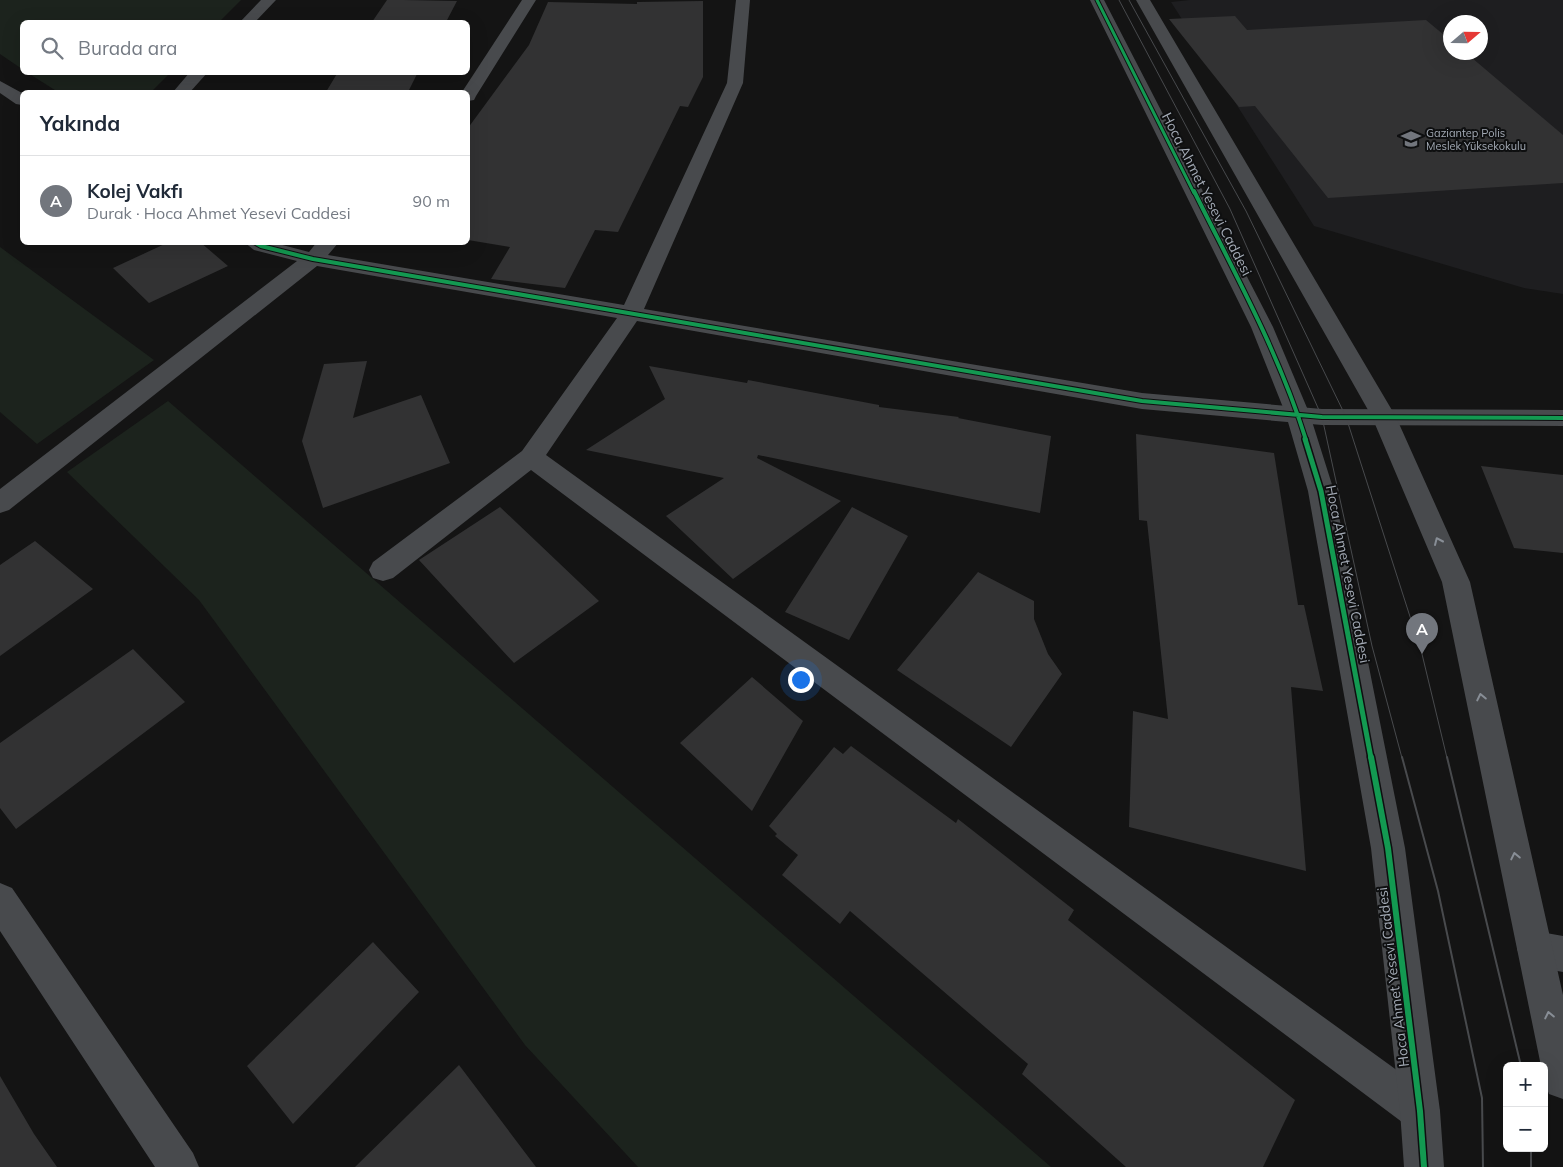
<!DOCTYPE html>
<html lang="tr">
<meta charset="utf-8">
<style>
body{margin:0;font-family:Mulish,sans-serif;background:#f6f6f7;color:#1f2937}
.controls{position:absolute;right:15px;bottom:15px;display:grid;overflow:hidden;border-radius:8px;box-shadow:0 5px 20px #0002}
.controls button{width:45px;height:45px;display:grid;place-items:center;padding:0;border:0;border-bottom:1px solid #e0e1e3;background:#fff;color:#1f2937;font:25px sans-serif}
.compass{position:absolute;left:1443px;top:15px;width:45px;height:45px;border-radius:50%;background:#fff;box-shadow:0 5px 20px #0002;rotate:70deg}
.you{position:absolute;left:800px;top:679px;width:18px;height:18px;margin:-12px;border:4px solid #fff;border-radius:50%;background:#1a73e8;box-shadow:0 0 0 8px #1a73e833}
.badge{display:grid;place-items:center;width:32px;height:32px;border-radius:50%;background:#72767d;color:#fff;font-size:16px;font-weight:700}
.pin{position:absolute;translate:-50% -41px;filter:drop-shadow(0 1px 2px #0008)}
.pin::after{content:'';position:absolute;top:26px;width:18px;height:15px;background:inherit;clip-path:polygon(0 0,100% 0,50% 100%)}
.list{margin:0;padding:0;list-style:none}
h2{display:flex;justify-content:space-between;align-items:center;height:65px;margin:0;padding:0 20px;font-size:21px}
h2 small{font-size:16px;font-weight:400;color:#747a83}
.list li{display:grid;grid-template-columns:32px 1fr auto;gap:15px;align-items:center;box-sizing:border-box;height:90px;padding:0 20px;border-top:1px solid #e0e1e3}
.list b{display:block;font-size:19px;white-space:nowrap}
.list p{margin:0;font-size:16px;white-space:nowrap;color:#747a83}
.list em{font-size:16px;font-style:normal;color:#747a83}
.icon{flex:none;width:28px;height:28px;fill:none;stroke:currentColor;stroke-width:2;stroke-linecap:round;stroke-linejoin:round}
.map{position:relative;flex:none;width:1563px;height:1167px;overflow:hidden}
.search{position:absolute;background:#fff;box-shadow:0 5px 20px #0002;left:20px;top:20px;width:450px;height:55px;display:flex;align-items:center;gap:12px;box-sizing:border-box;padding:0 18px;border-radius:8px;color:#747a83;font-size:19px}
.panel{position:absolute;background:#fff;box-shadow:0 5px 20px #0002;left:20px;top:90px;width:450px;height:155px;border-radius:8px}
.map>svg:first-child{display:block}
.built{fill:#1e1e20;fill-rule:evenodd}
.green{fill:#1c231d}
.building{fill:#323233}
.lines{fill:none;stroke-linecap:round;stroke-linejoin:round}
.minor{fill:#484a4d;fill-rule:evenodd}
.tertiary{fill:#484a4d;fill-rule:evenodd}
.tram-far1{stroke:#484a4d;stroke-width:1}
.tram{stroke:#484a4d;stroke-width:2}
.cycleway-far3-casing{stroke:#0e0f10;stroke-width:5}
.cycleway-far2-casing{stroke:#0e0f10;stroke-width:6}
.cycleway-far1-casing{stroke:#0e0f10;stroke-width:8}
.cycleway-casing{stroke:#0e0f10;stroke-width:9}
.cycleway-far3{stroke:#139951;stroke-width:3}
.cycleway-far2{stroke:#139951;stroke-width:4}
.cycleway-far1{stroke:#139951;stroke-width:5}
.cycleway{stroke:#139951;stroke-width:6}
.oneway{stroke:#888e96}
.labels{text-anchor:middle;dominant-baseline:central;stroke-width:4;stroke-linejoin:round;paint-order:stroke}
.far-poi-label{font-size:11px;fill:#a4abb6;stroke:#0e0f10;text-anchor:start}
.street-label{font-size:14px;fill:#a4abb6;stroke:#0e0f10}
</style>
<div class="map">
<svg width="1563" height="1167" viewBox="0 0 1563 1167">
<rect width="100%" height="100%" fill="#141414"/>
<path class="built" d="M1190,0H1563V294L1524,288L1314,226L1171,2ZM1450,22H1480V52H1450Z"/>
<path class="green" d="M0,0H241L219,22H22V69L0,54Z
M28,73L170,72V73L151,92H58Z
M0,247L154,360L37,444L0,412Z
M168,401L1051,1167H638L525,1045L199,600L67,472Z"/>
<path class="building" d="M387,0H404L457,1L446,22H372Z
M703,1V77L688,107L680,106L618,232L595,230L565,288L491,279L510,247L468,240V128L529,45L548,2L637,4V2Z
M1235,16L1247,30L1426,20L1450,40V52H1465L1563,135V183L1328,198L1255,106L1239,107L1169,19Z
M338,72H418L408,92H326Z
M169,242H200L228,266L149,303L113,268Z
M367,361L353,418L421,395L450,463L323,508L302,441L324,364Z
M649,366L747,383L748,380L879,405V407L959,417L958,418L1051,436L1040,513L758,455L757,458L841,501L733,579L666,516L724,478L586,450L665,399Z
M1136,434L1274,453L1298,605H1304L1323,691L1291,687L1306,871L1129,827L1133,711L1168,719L1147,521L1139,520Z
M1481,466L1563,475V553L1514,548Z
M500,507L599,601L514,663L419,560Z
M852,507L908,536L849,640L785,612Z
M35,541L93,589L0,656V565Z
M978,572L1034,601V619L1048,654L1062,674L1011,747L897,670Z
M133,649L185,702L16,829L0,808V743Z
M752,677L803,721L752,811L680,743Z
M851,746L956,823L958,819L1074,910L1068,920L1295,1100L1263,1167H1126L1022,1074L1028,1064L850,911L840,924L782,875L798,855L775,836L777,834L769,826L834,747L843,754Z
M373,942L419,992L293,1124L247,1066Z
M459,1065L536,1167H355Z
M0,1076L34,1134L57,1167H0Z"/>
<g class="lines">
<path class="minor" d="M261,0H276L255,22H240Z
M522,0H536L476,96L474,100L468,101V92H462Z
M736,0H750L743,83L644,309L1142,393L1322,409L1563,410V426L1322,425L1142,409L637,321L546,455L1434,1097L1440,1111L1434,1125L1420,1131L1406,1125L531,470L393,578L383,581L373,578L369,570L373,562L522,451L617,318L317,266L9,510L0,513V489L297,261L254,250L244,242H271L309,252L317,242H339L328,255L624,305L727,83Z
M190,72H208L190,92H173Z
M0,81L22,93V105L16,104L0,93Z
M0,883L12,888L193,1153L199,1167H155L0,931Z
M1535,931L1563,936V972L1535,967L1522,962L1517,949L1522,936Z"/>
<path class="tertiary" d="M1090,0H1104L1273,327L1310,415L1334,491L1405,848L1440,1111L1444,1167H1404L1400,1111L1371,848L1308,491L1286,415L1251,327Z
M1136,0H1150L1396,417L1470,582L1563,995V1099L1549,1094L1544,1081V1066H1541L1442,582L1372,417Z"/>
<path class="tram-far1" d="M1119,0L1230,209L1322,417L1372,646L1402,758
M1129,0L1246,211L1346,417L1422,654L1447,758"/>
<path class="tram" d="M1402,757L1438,891L1482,1098L1483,1167
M1447,757L1521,1066
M1531,1148V1167"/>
<defs>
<path id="cycleway-far3" d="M1097,0L1194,193"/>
<path id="cycleway-far2" d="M1194,191C1234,272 1279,353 1306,440
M254,242L261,246L313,259L1142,401L1322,417L1563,418"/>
<path id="cycleway-far1" d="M1305,439L1321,491L1371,758"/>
<path id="cycleway" d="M1371,757L1388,848L1420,1111L1424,1167"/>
</defs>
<use href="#cycleway-far3" class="cycleway-far3-casing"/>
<use href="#cycleway-far2" class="cycleway-far2-casing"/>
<use href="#cycleway-far1" class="cycleway-far1-casing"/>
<use href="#cycleway" class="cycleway-casing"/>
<use href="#cycleway-far3" class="cycleway-far3"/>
<use href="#cycleway-far2" class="cycleway-far2"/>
<use href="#cycleway-far1" class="cycleway-far1"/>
<use href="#cycleway" class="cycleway"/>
</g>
<defs><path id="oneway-chevron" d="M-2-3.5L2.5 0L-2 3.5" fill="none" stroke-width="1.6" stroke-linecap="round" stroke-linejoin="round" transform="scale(1.25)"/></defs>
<g class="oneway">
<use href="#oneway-chevron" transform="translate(1438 541) rotate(-114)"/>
<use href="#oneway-chevron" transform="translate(1481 697) rotate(-102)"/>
<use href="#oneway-chevron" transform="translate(1515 856) rotate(-102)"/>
<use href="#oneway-chevron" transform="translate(1549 1015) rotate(-102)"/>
</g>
<defs>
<symbol id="university-bare" viewBox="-9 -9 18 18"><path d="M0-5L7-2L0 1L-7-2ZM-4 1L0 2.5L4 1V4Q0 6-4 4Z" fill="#72767d" stroke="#0e0f10" stroke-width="2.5" paint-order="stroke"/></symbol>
</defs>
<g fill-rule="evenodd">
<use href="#university-bare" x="1397" y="125" width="28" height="28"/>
</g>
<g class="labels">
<g class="far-poi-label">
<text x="1426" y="133">Gaziantep Polis<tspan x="1426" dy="13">Meslek Yüksekokulu</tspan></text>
</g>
<g class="street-label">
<text transform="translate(1207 194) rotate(63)">Hoca Ahmet Yesevi Caddesi</text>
<text transform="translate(1348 574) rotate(79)">Hoca Ahmet Yesevi Caddesi</text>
<text transform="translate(1393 977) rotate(-97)">Hoca Ahmet Yesevi Caddesi</text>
</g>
</g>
</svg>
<div class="controls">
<button>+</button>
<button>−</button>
</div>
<svg class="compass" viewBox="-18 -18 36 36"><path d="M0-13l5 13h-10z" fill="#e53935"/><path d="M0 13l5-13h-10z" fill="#747a83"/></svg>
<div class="you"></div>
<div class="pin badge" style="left:1422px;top:654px">A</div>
<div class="search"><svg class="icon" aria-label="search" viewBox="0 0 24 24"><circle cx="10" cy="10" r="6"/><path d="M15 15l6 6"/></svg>Burada ara</div>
<section class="panel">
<h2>Yakında<small></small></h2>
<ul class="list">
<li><span class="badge">A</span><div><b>Kolej Vakfı</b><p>Durak · Hoca Ahmet Yesevi Caddesi</p></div><em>90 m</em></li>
</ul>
</section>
</div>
